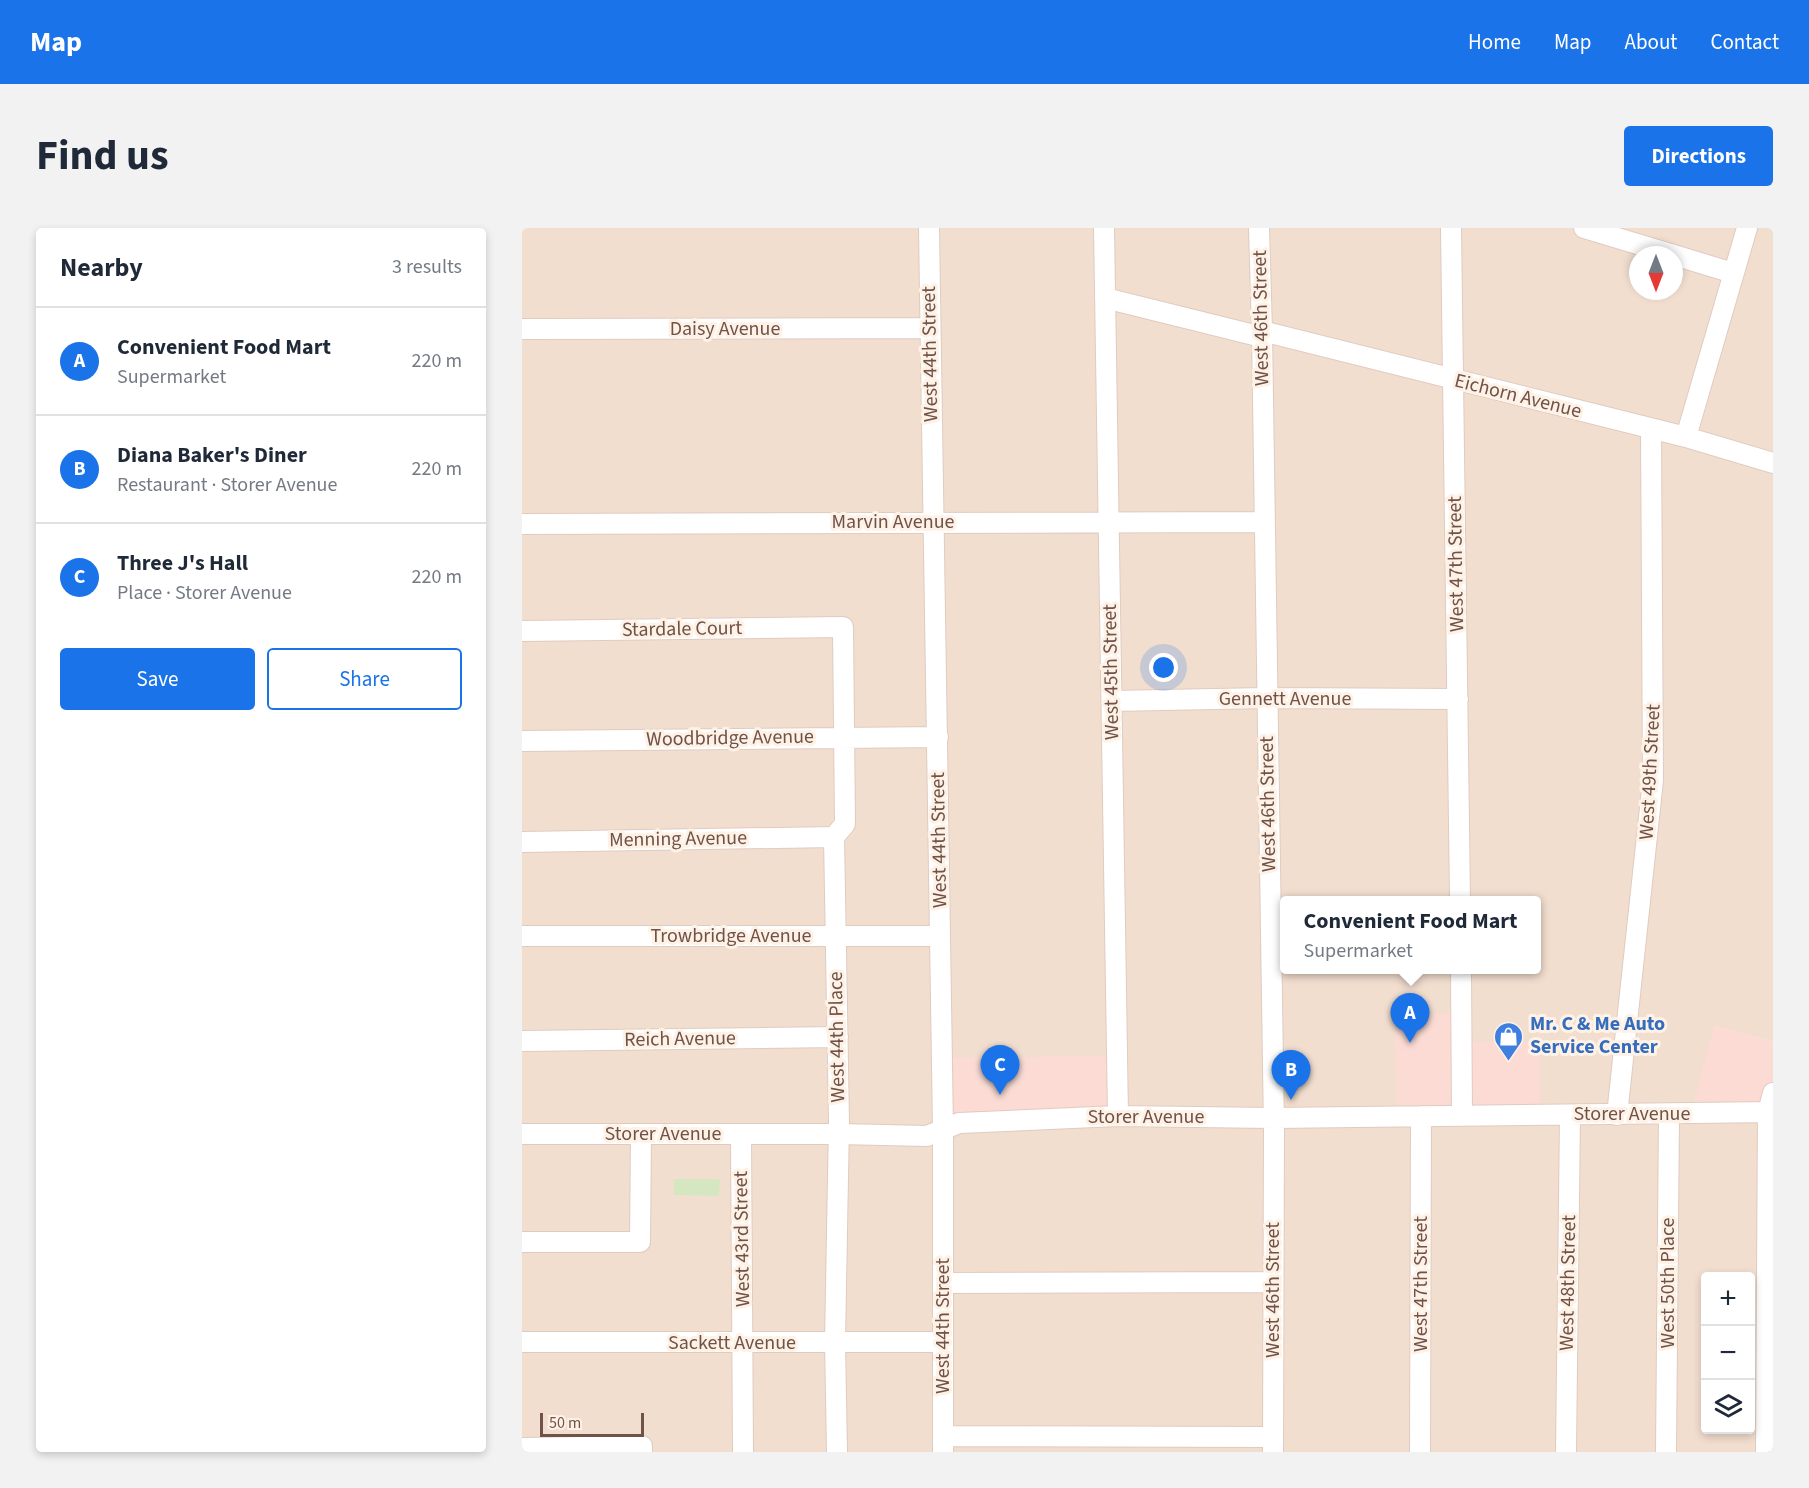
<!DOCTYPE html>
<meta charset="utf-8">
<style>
body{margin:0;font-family:"Source Sans 3",sans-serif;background:#f2f2f3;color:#1f2937}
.controls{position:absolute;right:18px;bottom:18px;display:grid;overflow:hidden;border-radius:6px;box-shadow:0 3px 9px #0003}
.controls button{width:54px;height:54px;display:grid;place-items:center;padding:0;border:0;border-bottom:2px solid #e0e1e3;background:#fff;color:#1f2937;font:30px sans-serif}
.compass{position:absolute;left:1107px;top:18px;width:54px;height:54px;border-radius:50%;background:#fff;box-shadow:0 3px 9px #0003;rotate:180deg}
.scale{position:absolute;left:18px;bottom:15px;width:104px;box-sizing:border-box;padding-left:6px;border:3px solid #715249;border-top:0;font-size:16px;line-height:21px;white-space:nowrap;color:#715249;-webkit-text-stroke:4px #fef2e6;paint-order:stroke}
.you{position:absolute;left:642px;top:440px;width:21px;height:21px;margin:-15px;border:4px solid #fff;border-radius:50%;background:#1a73e8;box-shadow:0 0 0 9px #1a73e833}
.badge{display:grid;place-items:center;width:39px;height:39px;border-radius:50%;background:#1a73e8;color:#fff;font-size:20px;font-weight:700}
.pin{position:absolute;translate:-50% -50px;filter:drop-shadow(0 2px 3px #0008)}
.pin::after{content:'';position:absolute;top:32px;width:21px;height:18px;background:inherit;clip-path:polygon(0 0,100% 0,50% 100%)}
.popup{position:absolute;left:758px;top:668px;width:261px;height:78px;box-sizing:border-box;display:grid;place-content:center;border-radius:6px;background:#fff;filter:drop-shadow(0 2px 4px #0005);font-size:20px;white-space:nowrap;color:#747a83}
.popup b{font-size:22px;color:#1f2937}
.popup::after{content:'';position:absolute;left:50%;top:100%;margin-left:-12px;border:12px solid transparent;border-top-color:#fff}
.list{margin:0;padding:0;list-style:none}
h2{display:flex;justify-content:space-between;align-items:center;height:78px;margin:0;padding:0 24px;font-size:26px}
h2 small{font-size:20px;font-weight:400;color:#747a83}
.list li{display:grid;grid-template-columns:39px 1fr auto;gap:18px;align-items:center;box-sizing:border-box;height:108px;padding:0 24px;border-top:2px solid #e0e1e3}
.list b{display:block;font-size:22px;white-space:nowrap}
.list p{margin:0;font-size:20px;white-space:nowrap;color:#747a83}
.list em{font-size:20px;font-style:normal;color:#747a83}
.actions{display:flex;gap:12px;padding:18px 24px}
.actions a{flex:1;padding:14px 0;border:2px solid #1a73e8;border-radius:6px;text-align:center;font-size:21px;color:#1a73e8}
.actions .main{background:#1a73e8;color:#fff}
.icon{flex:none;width:33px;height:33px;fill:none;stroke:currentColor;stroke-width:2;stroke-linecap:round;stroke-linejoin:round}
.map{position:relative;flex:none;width:1251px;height:1224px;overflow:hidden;border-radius:6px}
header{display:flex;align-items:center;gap:36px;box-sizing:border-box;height:84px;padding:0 30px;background:#1a73e8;color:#fff}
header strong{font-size:28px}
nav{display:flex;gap:33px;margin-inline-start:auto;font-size:21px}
.intro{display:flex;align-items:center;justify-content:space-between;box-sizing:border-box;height:144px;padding:0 36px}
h1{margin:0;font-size:42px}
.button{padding:15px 27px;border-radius:6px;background:#1a73e8;color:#fff;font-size:21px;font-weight:700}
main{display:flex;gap:36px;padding:0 36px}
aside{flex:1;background:#fff;border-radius:6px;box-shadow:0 3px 9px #0003}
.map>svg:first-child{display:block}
.residential{fill:#f2decf;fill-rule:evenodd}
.commercial{fill:#fbdbd4}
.green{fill:#d4e7c0}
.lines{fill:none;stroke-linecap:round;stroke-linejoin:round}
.minor-casing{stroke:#e0cbc0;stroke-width:22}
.minor{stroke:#fff;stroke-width:20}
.labels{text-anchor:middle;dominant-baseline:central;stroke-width:6;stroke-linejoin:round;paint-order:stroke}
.street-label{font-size:20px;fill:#715249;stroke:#fef2e6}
.shop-label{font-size:20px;font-weight:bold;fill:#366cbe;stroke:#fef2e6;text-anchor:start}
</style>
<header>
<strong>Map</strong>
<nav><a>Home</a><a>Map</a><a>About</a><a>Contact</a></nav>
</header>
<div class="intro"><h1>Find us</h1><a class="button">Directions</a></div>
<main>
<aside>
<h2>Nearby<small>3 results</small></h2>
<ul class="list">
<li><span class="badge">A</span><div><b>Convenient Food Mart</b><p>Supermarket</p></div><em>220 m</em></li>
<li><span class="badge">B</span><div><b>Diana Baker's Diner</b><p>Restaurant · Storer Avenue</p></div><em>220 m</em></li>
<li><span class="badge">C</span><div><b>Three J's Hall</b><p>Place · Storer Avenue</p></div><em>220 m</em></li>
</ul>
<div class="actions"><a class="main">Save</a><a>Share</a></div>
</aside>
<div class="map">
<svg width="1251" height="1224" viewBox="0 0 1251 1224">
<rect width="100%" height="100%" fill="#fbeee0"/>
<path class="residential" d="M0,0H1251V813L1192,798L1251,884V1224H0ZM1116,27H1152V63H1116ZM762,672H1014V742H762ZM1184,1048H1228V1202H1184Z"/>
<path class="commercial" d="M873,786H939L940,814H1017L1018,887L875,888Z
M1192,798L1251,813V884L1169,886Z
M595,828L596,888L421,901L420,830Z"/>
<path class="green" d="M152,951H198L197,968L152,967Z"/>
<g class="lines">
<defs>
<path id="minor" d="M407,0L421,901V1224
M582,0L596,888
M737,0L740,103L752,903L751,1224
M929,0L938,672
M1062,0L1152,27
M1152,27L1211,45
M583,70L740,109
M0,101L407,100
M740,103L1164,209L1251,235
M1164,209L1225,0
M0,296L742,294
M0,403L321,399L323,596L312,609L317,894L313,1114L315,1224
M590,473L744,470L936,471
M0,513L416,509
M0,614L312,609
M0,708H418
M939,742L940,887
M0,813L316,809
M1095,887L1131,552L1129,201
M0,906H317L405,908L437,895L596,888L751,890L1251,884
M219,906L221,1224
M0,1014H118L119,906
M421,1055L751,1054
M0,1114H420
M421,1208L751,1209
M0,1220L120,1218V1224
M898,1224L899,888
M1044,1224L1048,887
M1144,1224L1147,887
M1244,1224L1246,884L1251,865"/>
</defs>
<use href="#minor" class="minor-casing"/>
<use href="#minor" class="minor"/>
</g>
<defs>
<symbol id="shop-pin" viewBox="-11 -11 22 30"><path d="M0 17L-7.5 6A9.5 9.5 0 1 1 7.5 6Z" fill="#3f7fe0" stroke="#fef2e6"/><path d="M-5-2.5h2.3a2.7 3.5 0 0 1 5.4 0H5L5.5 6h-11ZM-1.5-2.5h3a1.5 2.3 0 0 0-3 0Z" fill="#fff"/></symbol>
</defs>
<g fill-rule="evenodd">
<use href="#shop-pin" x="970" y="792" width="33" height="45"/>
</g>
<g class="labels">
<g class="street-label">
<text transform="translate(739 90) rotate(-91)">West 46th Street</text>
<text x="203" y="101">Daisy Avenue</text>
<text transform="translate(408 126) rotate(-91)">West 44th Street</text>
<text transform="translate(996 168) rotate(14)">Eichorn Avenue</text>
<text x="371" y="294">Marvin Avenue</text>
<text transform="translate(934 336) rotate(-91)">West 47th Street</text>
<text transform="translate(160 401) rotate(-1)">Stardale Court</text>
<text transform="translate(589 444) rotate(-91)">West 45th Street</text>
<text x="763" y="471">Gennett Avenue</text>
<text transform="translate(208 510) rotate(-1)">Woodbridge Avenue</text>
<text transform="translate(1128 544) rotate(-87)">West 49th Street</text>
<text transform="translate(746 576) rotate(-91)">West 46th Street</text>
<text transform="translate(156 611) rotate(-1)">Menning Avenue</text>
<text transform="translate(417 612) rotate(-91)">West 44th Street</text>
<text x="209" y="708">Trowbridge Avenue</text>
<text transform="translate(315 809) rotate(-91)">West 44th Place</text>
<text transform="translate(158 811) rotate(-1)">Reich Avenue</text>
<text x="1110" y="886">Storer Avenue</text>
<text x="624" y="889">Storer Avenue</text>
<text x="141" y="906">Storer Avenue</text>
<text transform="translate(220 1011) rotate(-91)">West 43rd Street</text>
<text transform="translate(1046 1055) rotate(-89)">West 48th Street</text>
<text transform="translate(1146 1055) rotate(-90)">West 50th Place</text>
<text transform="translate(899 1056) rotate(-90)">West 47th Street</text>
<text transform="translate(751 1062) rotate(-90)">West 46th Street</text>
<text transform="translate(421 1098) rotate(-90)">West 44th Street</text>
<text x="210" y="1115">Sackett Avenue</text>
</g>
<g class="shop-label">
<text x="1008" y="796">Mr. C &amp; Me Auto<tspan x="1008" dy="23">Service Center</tspan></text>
</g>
</g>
</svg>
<div class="controls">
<button>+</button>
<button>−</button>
<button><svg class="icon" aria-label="layers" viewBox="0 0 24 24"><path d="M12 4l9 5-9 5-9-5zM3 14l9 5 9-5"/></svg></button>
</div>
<svg class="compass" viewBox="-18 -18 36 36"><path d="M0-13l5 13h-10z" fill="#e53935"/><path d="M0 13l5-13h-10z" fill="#747a83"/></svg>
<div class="scale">50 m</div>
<div class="you"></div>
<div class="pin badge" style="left:888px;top:815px">A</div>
<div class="popup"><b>Convenient Food Mart</b>Supermarket</div>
<div class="pin badge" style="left:769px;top:872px">B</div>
<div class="pin badge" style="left:478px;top:867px">C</div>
</div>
</main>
